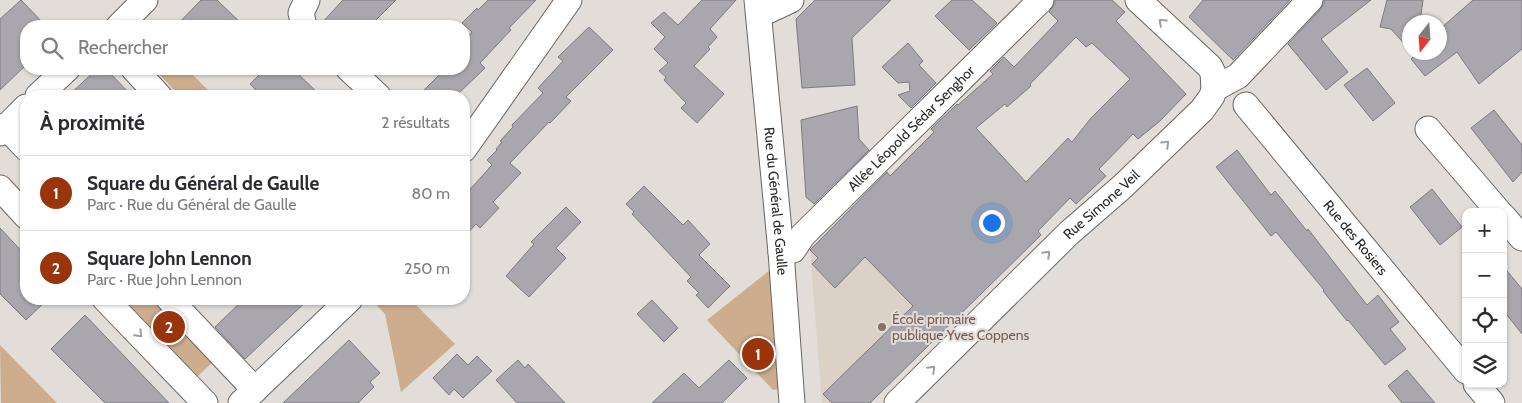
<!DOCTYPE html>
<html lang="fr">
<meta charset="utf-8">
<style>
body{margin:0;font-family:Cabin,sans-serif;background:#f2f2f3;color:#2b2b33}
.controls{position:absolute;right:15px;bottom:15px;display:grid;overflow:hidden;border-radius:10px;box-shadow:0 1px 4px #0004}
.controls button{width:45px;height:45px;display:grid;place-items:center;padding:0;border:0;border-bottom:1px solid #e1e1e2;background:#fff;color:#2b2b33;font:25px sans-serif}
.compass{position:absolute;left:1402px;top:15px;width:45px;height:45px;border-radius:50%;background:#fff;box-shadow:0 1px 4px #0004;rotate:197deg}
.you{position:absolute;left:991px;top:222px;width:18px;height:18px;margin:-12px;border:4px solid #fff;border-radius:50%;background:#1a73e8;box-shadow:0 0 0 8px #1a73e833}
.badge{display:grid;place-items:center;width:32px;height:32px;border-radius:50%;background:#99340b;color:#fff;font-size:16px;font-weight:700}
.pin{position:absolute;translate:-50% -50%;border:2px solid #fff;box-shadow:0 1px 5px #0006}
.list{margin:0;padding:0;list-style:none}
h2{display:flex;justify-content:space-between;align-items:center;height:65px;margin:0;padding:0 20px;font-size:21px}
h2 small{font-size:16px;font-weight:400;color:#7c7c81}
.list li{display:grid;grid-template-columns:32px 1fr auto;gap:15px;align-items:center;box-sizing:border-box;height:75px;padding:0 20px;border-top:1px solid #e1e1e2}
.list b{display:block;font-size:19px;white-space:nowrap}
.list p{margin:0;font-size:16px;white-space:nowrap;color:#7c7c81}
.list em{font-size:16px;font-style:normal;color:#7c7c81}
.icon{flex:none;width:28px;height:28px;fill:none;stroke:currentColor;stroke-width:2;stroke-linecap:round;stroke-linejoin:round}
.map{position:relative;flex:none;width:1522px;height:403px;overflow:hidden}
.search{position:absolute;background:#fff;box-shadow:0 1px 4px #0004;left:20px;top:20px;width:450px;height:55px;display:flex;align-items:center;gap:12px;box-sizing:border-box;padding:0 18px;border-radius:20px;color:#7c7c81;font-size:19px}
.panel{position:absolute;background:#fff;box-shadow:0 1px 4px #0004;left:20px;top:90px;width:450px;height:215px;border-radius:20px}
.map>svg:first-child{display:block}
.built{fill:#dbd1c7}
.green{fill:#cdad8e}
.building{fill:#a9a7ad;stroke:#7d7b80;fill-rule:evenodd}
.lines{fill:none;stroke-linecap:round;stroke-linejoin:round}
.street-casing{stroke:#696561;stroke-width:27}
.street{stroke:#fff;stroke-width:25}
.oneway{stroke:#a09f9e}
.education-dot{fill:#8d6e63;stroke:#e2ddd9;stroke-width:2}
.labels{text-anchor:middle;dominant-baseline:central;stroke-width:4;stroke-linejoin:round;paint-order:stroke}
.street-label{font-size:14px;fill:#2b2927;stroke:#e2ddd9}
.education-label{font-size:14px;fill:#785e54;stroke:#e2ddd9;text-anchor:start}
</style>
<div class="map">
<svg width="1522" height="403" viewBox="0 0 1522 403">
<rect width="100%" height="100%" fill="#e2ddd9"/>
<path class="built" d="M936,129L1041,235L870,403H822L810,250L841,224Z"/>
<path class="green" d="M154,69H187L214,96H180Z
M770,270L780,389L773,390L707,320Z
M120,299H164L219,356L196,378Z
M371,299H410L455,344L401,392L385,314Z
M0,345L57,403H1Z"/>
<path class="building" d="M21,0L46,26H26V65L0,90V19Z
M201,0H217L244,26H176Z
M343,0H396L370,26H319Z
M488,0H536L509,28L511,30L480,63L485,68L456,96H418L445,69H464V41L472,32L462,23L477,8L478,10Z
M702,0H736L710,29L717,37L708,47L710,49L694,66L724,94L697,123L681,108L686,103L664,80L666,77L659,71L668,63L654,49L665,37L651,23L664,12L678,25Z
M815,0H891L852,38L855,85L802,88L796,19Z
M952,0H972L997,23L969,50L935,16Z
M1055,0H1112L1125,12L1116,21L1186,94L1160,121L1138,139L1133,134L1099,169L1106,176L1076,204L1070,198L1038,231L1041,235L870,403H832L823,394L913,306L865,257L835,288L812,264L818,258L810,250L887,172L890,176L934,132L931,129L957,104L958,105L993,74L990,71L1004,57L1014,67L1058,21L1049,12L1055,4ZM1076,37L1086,47L1092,43L1130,79L1091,118L1072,142L1068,138L1026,182L976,128L1005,104L1007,107L1031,86L1030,84Z
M1203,0H1290L1233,60L1189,17Z
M1324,0H1371L1321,39L1348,72L1326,90L1288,44L1320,10L1324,4Z
M1387,0H1423L1420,22H1410V50L1391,29L1380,27Z
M1473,0H1522V49L1479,84L1457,52L1425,76L1411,59L1414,56L1412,53L1440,52V29Z
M589,27L613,50L566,97L571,101L550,123L549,122L510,163L521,173L493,202L499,208L480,228L476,224L464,237V196L492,165L487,160L497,150L496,149L502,142L500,141L513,127L512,125L543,93L538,88L563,61L558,57Z
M908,43L923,61L919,65L936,83L911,108L898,95L910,91L909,82L898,83L882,67Z
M1367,68L1395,103L1373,121L1344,85Z
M97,69H106L132,96H68Z
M265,69H293L321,96H262L250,84Z
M857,106L859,139L869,150L814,204L806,197L801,120Z
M1494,110L1522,145V172L1513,182L1471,128Z
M1237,150L1271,195L1275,191L1307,231L1308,229L1367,305L1378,295L1399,322L1390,329L1406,349L1385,365L1348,320L1347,321L1323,291L1324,290L1276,232L1271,236L1216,167Z
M644,186L683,225L688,220L710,244L699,255L730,286L708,308L696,295L699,293L687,281L691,277L632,214L634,212L626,204Z
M1432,189L1462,227L1440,245L1410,207Z
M566,207L581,222L556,248L566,258L529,297L506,276L534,244L531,242Z
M0,228L26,256V299H48L26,320L0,294Z
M1503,266L1522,289V334L1503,310Z
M244,299H309L245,359L215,327Z
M652,300L678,328L664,342L637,314Z
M85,315L169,403H105L51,349Z
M349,340L380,373L370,382L374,387L358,403H283Z
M457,354L468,365L477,356L492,371L463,398L454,389L449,395L433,378Z
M518,360L525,368L528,364L565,403H517L496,380Z
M729,360L747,378L722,403H652L684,373L699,388Z
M1407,370L1435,403H1402L1388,386Z"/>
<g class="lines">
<defs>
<g id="street">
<path id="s1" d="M757,0L781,252L792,403"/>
<path d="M759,15L791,0"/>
<path d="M119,26L145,0"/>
<path d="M304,26L301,13L307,0"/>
<path d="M134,69L159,96"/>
<path d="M349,69L378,96"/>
<path d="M1214,89L1238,76L1310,0"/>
<path d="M38,96L67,69"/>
<path id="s2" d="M1246,105L1466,371"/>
<path d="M5,126L26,148"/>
<path d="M1428,129L1499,212"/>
<path d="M0,133L26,107"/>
<path d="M464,149L569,0"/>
<path d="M0,188L26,216"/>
<path d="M1503,216L1522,238"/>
<path id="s3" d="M781,252L793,250L803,235L1041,0"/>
<path d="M105,299L205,403"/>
<path d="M169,299L255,390"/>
<path d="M1476,384L1492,403"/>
<path d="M241,403L350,299"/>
<path id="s4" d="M897,403L1069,233L1122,187L1202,110L1212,96L1214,89L1213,73L1210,67L1138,0"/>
</g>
</defs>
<use href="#street" class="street-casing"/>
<use href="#street" class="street"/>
</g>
<defs><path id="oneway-chevron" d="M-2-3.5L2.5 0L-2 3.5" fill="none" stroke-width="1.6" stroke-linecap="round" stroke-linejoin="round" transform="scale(1.25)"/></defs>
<g class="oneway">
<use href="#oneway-chevron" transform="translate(1162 22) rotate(-137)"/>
<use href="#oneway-chevron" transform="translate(1166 144) rotate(-44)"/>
<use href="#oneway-chevron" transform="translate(1047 254) rotate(-45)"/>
<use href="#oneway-chevron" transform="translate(139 334) rotate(46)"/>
<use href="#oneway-chevron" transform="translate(932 369) rotate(-45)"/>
</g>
<circle class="education-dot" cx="882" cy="327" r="5"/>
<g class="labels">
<g class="street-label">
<text stroke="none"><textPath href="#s3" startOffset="182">Allée Léopold Sédar Senghor</textPath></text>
<text stroke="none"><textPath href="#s1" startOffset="202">Rue du Général de Gaulle</textPath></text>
<text stroke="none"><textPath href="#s4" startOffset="285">Rue Simone Veil</textPath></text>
<text stroke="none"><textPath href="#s2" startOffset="172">Rue des Rosiers</textPath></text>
</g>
<g class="education-label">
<text x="892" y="319">École primaire<tspan x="892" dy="16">publique Yves Coppens</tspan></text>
</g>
</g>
</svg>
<div class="controls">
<button>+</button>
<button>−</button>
<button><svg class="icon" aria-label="locate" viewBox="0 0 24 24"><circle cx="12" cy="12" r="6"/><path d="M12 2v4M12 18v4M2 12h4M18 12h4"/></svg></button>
<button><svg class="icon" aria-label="layers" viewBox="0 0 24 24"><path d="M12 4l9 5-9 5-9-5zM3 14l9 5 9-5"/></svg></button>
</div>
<svg class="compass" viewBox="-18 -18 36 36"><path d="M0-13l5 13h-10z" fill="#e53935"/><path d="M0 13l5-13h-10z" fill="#7c7c81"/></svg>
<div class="you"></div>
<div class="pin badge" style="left:758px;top:354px">1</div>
<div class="pin badge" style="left:169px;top:327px">2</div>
<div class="search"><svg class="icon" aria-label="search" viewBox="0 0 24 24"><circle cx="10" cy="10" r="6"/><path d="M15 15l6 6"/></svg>Rechercher</div>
<section class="panel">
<h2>À proximité<small>2 résultats</small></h2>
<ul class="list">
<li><span class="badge">1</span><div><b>Square du Général de Gaulle</b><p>Parc · Rue du Général de Gaulle</p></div><em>80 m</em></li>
<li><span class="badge">2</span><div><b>Square John Lennon</b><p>Parc · Rue John Lennon</p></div><em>250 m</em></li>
</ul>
</section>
</div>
